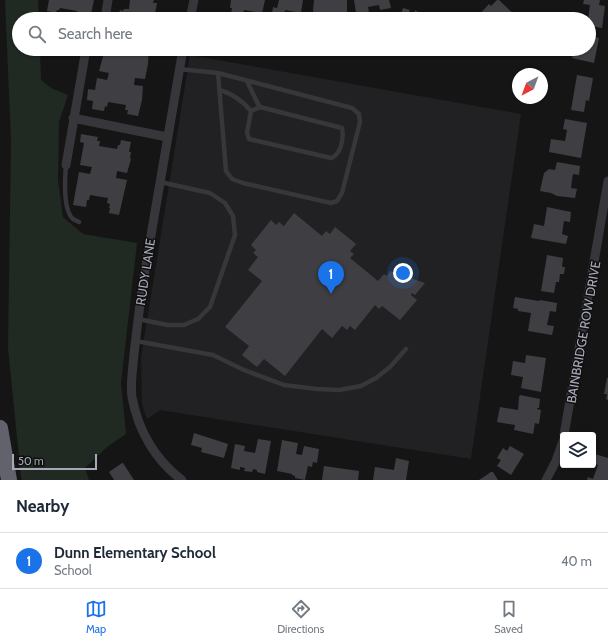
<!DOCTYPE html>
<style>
body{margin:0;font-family:Cabin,sans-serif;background:#f2f2f3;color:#1f2937}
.controls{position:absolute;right:12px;bottom:12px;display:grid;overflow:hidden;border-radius:4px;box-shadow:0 1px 3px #0004}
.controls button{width:36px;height:36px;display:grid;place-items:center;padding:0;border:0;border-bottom:1px solid #e0e1e3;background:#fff;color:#1f2937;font:20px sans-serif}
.compass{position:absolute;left:512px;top:68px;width:36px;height:36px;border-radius:50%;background:#fff;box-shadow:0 1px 3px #0004;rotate:221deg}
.scale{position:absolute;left:12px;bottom:10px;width:85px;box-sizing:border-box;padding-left:4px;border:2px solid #a6a8b7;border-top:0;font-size:11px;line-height:14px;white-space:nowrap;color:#a6a8b7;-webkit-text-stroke:3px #101011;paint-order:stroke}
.you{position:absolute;left:403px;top:273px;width:14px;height:14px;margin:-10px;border:3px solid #fff;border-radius:50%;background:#1a73e8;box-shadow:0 0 0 6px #1a73e833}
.badge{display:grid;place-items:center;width:26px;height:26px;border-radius:50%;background:#1a73e8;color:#fff;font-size:13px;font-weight:700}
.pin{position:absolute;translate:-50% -33px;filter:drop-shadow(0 1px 2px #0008)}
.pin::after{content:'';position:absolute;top:21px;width:14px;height:12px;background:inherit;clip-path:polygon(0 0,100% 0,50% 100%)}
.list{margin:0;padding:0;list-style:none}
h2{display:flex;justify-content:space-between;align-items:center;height:52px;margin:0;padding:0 16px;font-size:17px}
h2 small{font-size:13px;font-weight:400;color:#747a83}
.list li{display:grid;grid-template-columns:26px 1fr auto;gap:12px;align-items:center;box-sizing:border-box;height:56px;padding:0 16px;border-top:1px solid #e0e1e3}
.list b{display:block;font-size:15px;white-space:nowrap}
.list p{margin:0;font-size:13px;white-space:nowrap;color:#747a83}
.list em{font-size:13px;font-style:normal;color:#747a83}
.icon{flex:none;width:22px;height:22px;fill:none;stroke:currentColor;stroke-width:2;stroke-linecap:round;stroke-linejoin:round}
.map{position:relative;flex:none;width:608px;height:480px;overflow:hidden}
.search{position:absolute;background:#fff;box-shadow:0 1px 3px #0004;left:12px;right:12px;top:12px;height:44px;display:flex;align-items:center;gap:10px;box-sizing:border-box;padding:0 14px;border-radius:22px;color:#747a83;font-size:15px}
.sheet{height:108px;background:#fff}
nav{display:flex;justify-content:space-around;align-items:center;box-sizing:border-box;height:56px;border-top:1px solid #e0e1e3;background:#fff;font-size:11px;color:#747a83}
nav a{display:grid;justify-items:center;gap:2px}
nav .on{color:#1a73e8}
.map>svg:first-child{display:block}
.built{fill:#212123}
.green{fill:#212923}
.building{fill:#3f3f43}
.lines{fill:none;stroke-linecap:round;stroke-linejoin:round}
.service{stroke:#36363b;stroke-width:4.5}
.minor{stroke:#36363b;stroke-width:9}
.motorway{stroke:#62626c;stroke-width:16}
.labels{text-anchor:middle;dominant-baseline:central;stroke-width:3;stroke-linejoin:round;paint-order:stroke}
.street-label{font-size:13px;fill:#a6a8b7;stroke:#101011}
</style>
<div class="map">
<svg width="608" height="480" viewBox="0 0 608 480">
<rect width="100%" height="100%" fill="#151516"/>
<path class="built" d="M190,55L521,114L471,459L160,410L147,419L142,404L141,358Z"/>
<path class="green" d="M5,0H38L39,19H19V49H40L41,80L51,88L68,95L59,122L58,180L63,217L83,234L137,243L121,383L126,434L107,447L85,468L89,480H22L21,477L8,348L11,140Z"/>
<path class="building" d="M49,0H94L91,14L97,15L96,19H79V16L77,15V11L60,8L59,10H57L56,13L47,11Z
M130,0H154L153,3H157L154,19H111L113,12L119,13L120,10L123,11L124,9H129Z
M231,0H265L262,13L244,10L243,19H230L232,8H230Z
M279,0H303L301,13L285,10L284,19H271L273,7L277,8Z
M314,0H347V18L315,19L313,10Z
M354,0H389L391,8L380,10L379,5L368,7L370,19H357Z
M497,0H499L519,19H477L480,16L479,15L489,4L491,6Z
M584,0H600L599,5L605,6L602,28L589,26L588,19L590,5L583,4Z
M403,8L410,10L409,12L414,14L415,10L418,12L421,13L420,16L426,18L427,15L434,17V19H399Z
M589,36L599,38L594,63L572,58L574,49H589Z
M105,49H114L117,50L116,53L134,56L135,51H138V49H149L148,64L145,79L135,78L134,85L143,86L142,100L138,116L127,114L128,110H125L126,105L108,102L107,107L105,106L104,111L92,109L93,101L87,100L88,89L95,90L97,78L107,80L109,73L99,71Z
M577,75L593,78L589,101L586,100L584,112L571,110Z
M565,119L587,123L581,158L549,152L551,139L565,141L567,130L563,129Z
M81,134L98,137L97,141H100L99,146L117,149L118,145H120L121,140L131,142L129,152H131L130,158L131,159L127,173L117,171L116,178L127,180L119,215L109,213L110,208H109L110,204L107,203L108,198L90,195L89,200H87L86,207L73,205L79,172L90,174L92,167L80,165L84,143L80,142Z
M557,162L580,166L579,175L573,174L572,180L571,188L577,189L575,198L557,196L551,193L540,191L544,173L549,169L555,170Z
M547,207L571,212L570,222L564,221L562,234L568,236L566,244L531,238L534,224L544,226Z
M294,213L322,236L326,231L330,234L335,227L356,244L350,251L354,254L350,258L378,281L384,274L387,276L390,271L425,283L415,295L412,293L411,295L417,300L400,320L382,306L379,309L375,305L355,330L350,326L347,330L342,326L332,338L322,329L285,376L264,359L257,367L242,355L249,346L225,327L262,281L248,270L258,257L253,253L256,250L251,245L271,220L276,225L279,222L284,226Z
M547,255L563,258L562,267H565L564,274H560L559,282H556L554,293L541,291Z
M515,297L539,301L540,300L557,303L556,312L550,311L547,325L554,326L552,335L528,331L531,313L518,311V309L513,308Z
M526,355L546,358L541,392L521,388L523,377L511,375L513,361L525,363Z
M607,378H608V400L606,399L607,394H604Z
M520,395L540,399L539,408H537V409L541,410L539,424L535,423L533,434L514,430L515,425L497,422L500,407L518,410L519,397Z
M194,433L228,444L224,458L201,452L202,448L191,445Z
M258,439L271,441L265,474L257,472V470L253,469L252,472L244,471L245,468L240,467V470L231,468L235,444L245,446L244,451L255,453Z
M282,440L298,443L296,454L302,455L304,446L319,449L317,463L313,462L312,467L308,466L305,480L295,478V476L292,475V474L277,471Z
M510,446L524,454L511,475L497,466L501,460L497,458L503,448L507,451Z
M595,454L608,458V480H587L588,477L593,479L598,465L593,463Z
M396,458L409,461L406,480H373L375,467L394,470Z
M122,463H123L134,480H114L109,472Z
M324,466L359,471L358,480H322Z
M493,472L498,480H479L491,472Z"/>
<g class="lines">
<path class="service" d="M179,69L218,73L352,108L359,114L360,122L342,193L337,201L331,203L243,183L232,179L226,171L218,73
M247,81L257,102L260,107
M220,90C233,94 242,100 251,111L247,133L249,139L331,158C341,155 344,138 342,128L260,107L251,111
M66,165C65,177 63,210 73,219C75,220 77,221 79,222
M138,319L168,325H184L198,319L210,307L235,235L233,216L225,203L210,193L160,182
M136,341L213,355L244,370L284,385L317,389L339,390L361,386L376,378L390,367L406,349"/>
<path class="minor" d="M105,19L108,0
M190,19L194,0
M73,118L167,137
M66,165L86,49
M564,435L608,181
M182,480C155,460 138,430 132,397C130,383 133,368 134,354C137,328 140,302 144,276C157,200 170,125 183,49
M546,480L556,461L563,441"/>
<path class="motorway" d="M0,428L9,480"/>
</g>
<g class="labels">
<g class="street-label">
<text transform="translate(145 272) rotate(-81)">RUDY LANE</text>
<text transform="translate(583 332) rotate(-80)">BAINBRIDGE ROW DRIVE</text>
</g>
</g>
</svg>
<div class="controls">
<button><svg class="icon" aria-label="layers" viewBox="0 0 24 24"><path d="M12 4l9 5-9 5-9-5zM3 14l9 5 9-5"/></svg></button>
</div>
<svg class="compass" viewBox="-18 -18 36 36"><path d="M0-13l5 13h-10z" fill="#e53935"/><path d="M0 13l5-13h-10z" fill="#747a83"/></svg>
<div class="scale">50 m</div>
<div class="you"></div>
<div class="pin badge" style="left:331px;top:294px">1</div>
<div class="search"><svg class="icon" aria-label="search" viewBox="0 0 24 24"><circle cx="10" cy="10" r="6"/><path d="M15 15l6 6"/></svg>Search here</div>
</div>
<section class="sheet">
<h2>Nearby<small></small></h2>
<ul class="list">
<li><span class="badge">1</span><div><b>Dunn Elementary School</b><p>School</p></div><em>40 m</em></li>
</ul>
</section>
<nav>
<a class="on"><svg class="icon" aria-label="map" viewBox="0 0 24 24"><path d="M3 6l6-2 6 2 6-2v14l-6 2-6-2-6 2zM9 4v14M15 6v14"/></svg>Map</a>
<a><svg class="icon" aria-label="directions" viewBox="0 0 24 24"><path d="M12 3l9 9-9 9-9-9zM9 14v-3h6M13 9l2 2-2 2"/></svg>Directions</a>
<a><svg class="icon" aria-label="saved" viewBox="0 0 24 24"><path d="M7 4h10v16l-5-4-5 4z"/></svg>Saved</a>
</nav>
